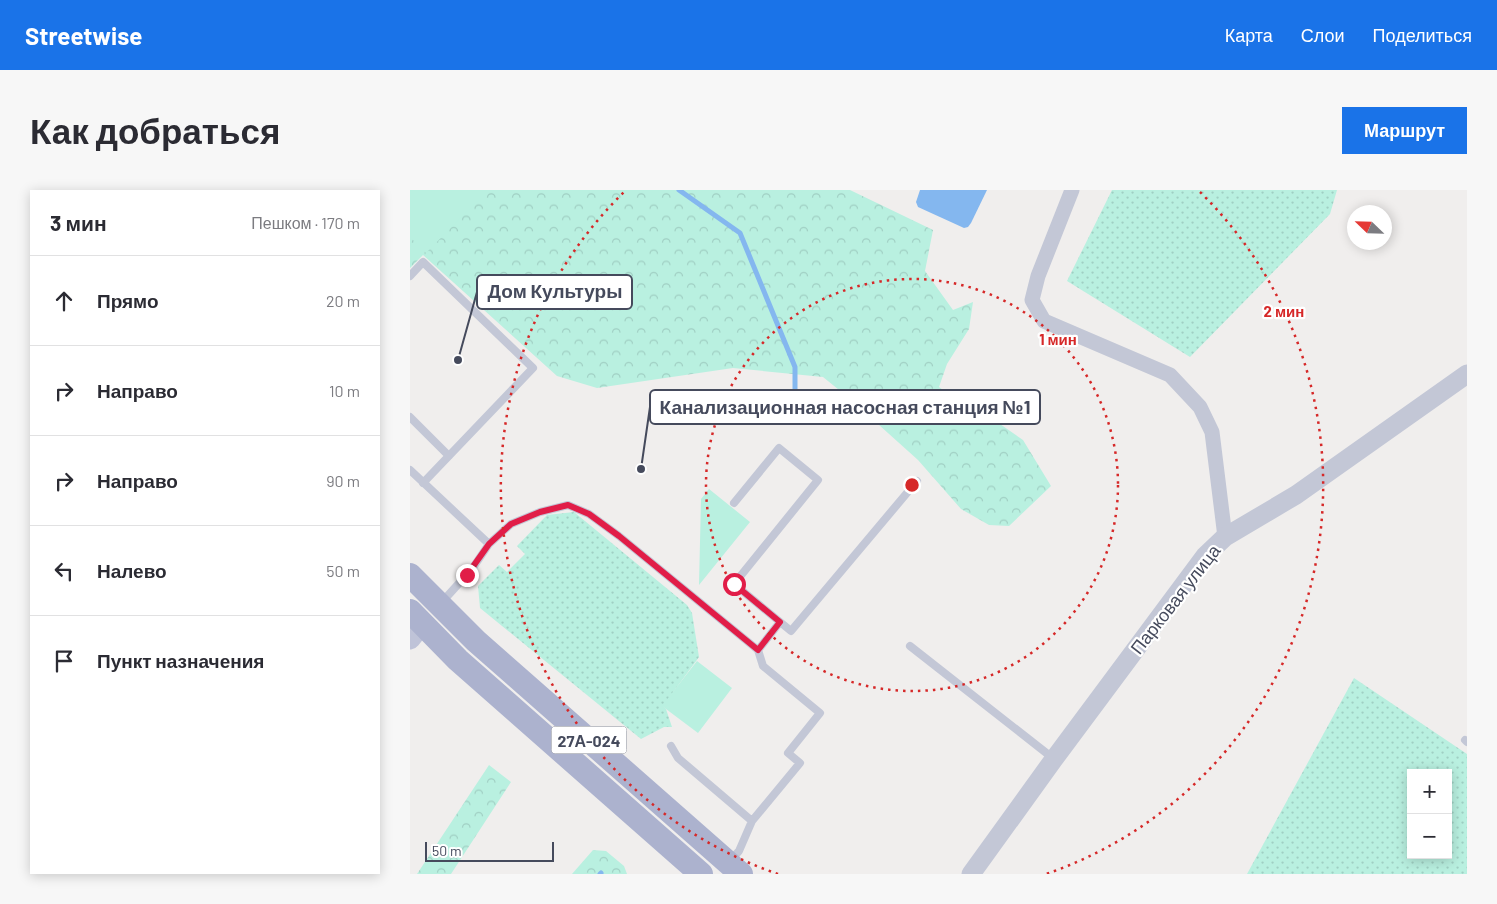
<!DOCTYPE html>
<html lang="ru">
<meta charset="utf-8">
<style>
body{margin:0;font-family:Barlow,sans-serif;background:#f7f7f7;color:#2b2b33}
.controls{position:absolute;right:15px;bottom:15px;display:grid;overflow:hidden;border-radius:0px;box-shadow:0 2px 12px #0003}
.controls button{width:45px;height:45px;display:grid;place-items:center;padding:0;border:0;border-bottom:1px solid #e1e1e2;background:#fff;color:#2b2b33;font:25px sans-serif}
.compass{position:absolute;left:937px;top:15px;width:45px;height:45px;border-radius:50%;background:#fff;box-shadow:0 2px 12px #0003;rotate:293deg}
.scale{position:absolute;left:15px;bottom:12px;width:129px;box-sizing:border-box;padding-left:5px;border:2px solid #454a5c;border-top:0;font-size:14px;line-height:18px;white-space:nowrap;color:#454a5c;-webkit-text-stroke:4px #fff;paint-order:stroke}
.stop{position:absolute;width:15px;height:15px;margin:-11px;border:4px solid #e11d48;border-radius:50%;background:#fff}
.stop.end{background:#e11d48;border-color:#fff;box-shadow:0 1px 5px #0008}
.list{margin:0;padding:0;list-style:none}
h2{display:flex;justify-content:space-between;align-items:center;height:65px;margin:0;padding:0 20px;font-size:21px}
h2 small{font-size:16px;font-weight:400;color:#7c7c81}
.list li{display:grid;grid-template-columns:32px 1fr auto;gap:15px;align-items:center;box-sizing:border-box;height:90px;padding:0 20px;border-top:1px solid #e1e1e2}
.list b{display:block;font-size:19px;white-space:nowrap}
.list em{font-size:16px;font-style:normal;color:#7c7c81}
.icon{flex:none;width:28px;height:28px;fill:none;stroke:currentColor;stroke-width:2;stroke-linecap:round;stroke-linejoin:round}
.map{position:relative;flex:none;width:1057px;height:684px;overflow:hidden;border-radius:0px}
header{display:flex;align-items:center;gap:30px;box-sizing:border-box;height:70px;padding:0 25px;background:#1a73e8;color:#fff}
header strong{font-size:24px}
nav{display:flex;gap:28px;margin-inline-start:auto;font-size:18px}
.intro{display:flex;align-items:center;justify-content:space-between;box-sizing:border-box;height:120px;padding:0 30px}
h1{margin:0;font-size:35px}
.button{padding:12px 22px;border-radius:0px;background:#1a73e8;color:#fff;font-size:18px;font-weight:700}
main{display:flex;gap:30px;padding:0 30px}
aside{flex:1;background:#fff;border-radius:0px;box-shadow:0 2px 12px #0003}
.map>svg:first-child{display:block}
.grass{fill:url(#grass-dots);fill-rule:evenodd}
.forest{fill:url(#forest-crowns)}
.park{fill:#b9f0e0}
.water{fill:#84b7ef}
.lines{fill:none;stroke-linecap:round;stroke-linejoin:round}
.stream{stroke:#84b7ef;stroke-width:5}
.service{stroke:#c3c7d6;stroke-width:8}
.minor{stroke:#c3c7d6;stroke-width:15}
.tertiary{stroke:#c3c7d6;stroke-width:19}
.secondary{stroke:#bfc3d8;stroke-width:21}
.primary{stroke:#acb2ce;stroke-width:24}
.route{stroke:#e11d48;stroke-width:6}
.ring{fill:none;stroke:#d62828;stroke-width:2.5;stroke-dasharray:2.5 5}
.labels{text-anchor:middle;dominant-baseline:central;stroke-width:4.5;stroke-linejoin:round;paint-order:stroke}
.shield{fill:#fff;stroke:#7d808d;stroke-width:1}
.shield-label{font-size:16px;font-weight:bold;fill:#454a5c}
.street-label{font-size:18px;fill:#454a5c;stroke:#fff}
.centre{fill:#d62828;stroke:#fff;stroke-width:2.5}
.ring-label{font-size:15px;text-anchor:middle;font-weight:bold;fill:#d62828;stroke:#fff;stroke-width:4.5;stroke-linejoin:round;paint-order:stroke}
.leader{fill:none;stroke:#454a5c;stroke-width:2}
.callout-dot{fill:#454a5c;stroke:#fff;stroke-width:2}
.callout{fill:#fff;stroke:#454a5c;stroke-width:2}
.callout-label{font-size:19px;text-anchor:middle;font-weight:bold;fill:#454a5c}
</style>
<header>
<strong>Streetwise</strong>
<nav><a>Карта</a><a>Слои</a><a>Поделиться</a></nav>
</header>
<div class="intro"><h1>Как добраться</h1><a class="button">Маршрут</a></div>
<main>
<aside>
<h2>3 мин<small>Пешком · 170 m</small></h2>
<ul class="list">
<li><svg class="icon" aria-label="ahead" viewBox="0 0 24 24"><path d="M12 20V5M6 11l6-6 6 6"/></svg><div><b>Прямо</b></div><em>20 m</em></li>
<li><svg class="icon" aria-label="right" viewBox="0 0 24 24"><path d="M7 20v-9h11M14 6l5 5-5 5"/></svg><div><b>Направо</b></div><em>10 m</em></li>
<li><svg class="icon" aria-label="right" viewBox="0 0 24 24"><path d="M7 20v-9h11M14 6l5 5-5 5"/></svg><div><b>Направо</b></div><em>90 m</em></li>
<li><svg class="icon" aria-label="left" viewBox="0 0 24 24"><path d="M17 20v-9H6M10 6l-5 5 5 5"/></svg><div><b>Налево</b></div><em>50 m</em></li>
<li><svg class="icon" aria-label="arrive" viewBox="0 0 24 24"><path d="M6 21V4h12l-3 4 3 4H6"/></svg><div><b>Пункт назначения</b></div></li>
</ul>
</aside>
<div class="map">
<svg width="1057" height="684" viewBox="0 0 1057 684">
<defs>
<pattern id="grass-dots" width="8" height="8" patternUnits="userSpaceOnUse" patternTransform="scale(1.25)"><rect width="8" height="8" fill="#b9f0e0"/><path d="M2 2h.1M6 6h.1" fill="none" stroke="#a0cfc3" stroke-width="1.8" stroke-linecap="round"/></pattern>
<pattern id="forest-crowns" width="20" height="18" patternUnits="userSpaceOnUse" patternTransform="scale(1.25)"><rect width="20" height="18" fill="#b9f0e0"/><path d="M2 6a3 3 0 1 1 6 0M12 15a3 3 0 1 1 6 0" fill="none" stroke="#a0cfc3"/></pattern>
</defs>
<rect width="100%" height="100%" fill="#f0eeed"/>
<path class="grass" d="M702,0H927L920,24L780,167L657,91Z
M164,322L277,415L282,423L289,467L253,516L256,519L262,537H254L231,549L70,418L68,396L89,375L97,382L115,364L107,356L137,325Z
M944,488L1057,564V684H837ZM1001,583H1038V665H1001Z"/>
<path class="forest" d="M0,0H440L523,40L515,81L543,120L563,112L559,139L537,174L529,197L544,208L554,209L613,250L641,296L599,336L579,335L551,319L508,270L439,208L413,187L323,178L187,198L147,186L13,65L0,78Z
M79,575L101,592L41,684H7Z
M183,660L196,661L214,676L217,684H162Z"/>
<path class="park" d="M0,0H78L16,63L0,47Z
M299,299L340,332L289,395L291,309Z
M287,471L322,498L288,543L252,516Z"/>
<path class="water" d="M510,0H577L561,33L558,37L554,38L508,17L506,12Z"/>
<g class="lines">
<path class="stream" d="M269,0L330,43L385,177V213L378,229
M190,684L191,683"/>
<path class="service" d="M0,86L13,72L123,178L13,293
M0,227L39,266
M0,280L79,354
M324,313L369,258L408,290L324,394L381,441L507,291
M32,412L62,379L79,354L101,334L130,322L158,315L179,324L209,346L348,460L353,476L410,523L378,563L390,573L342,631
M500,456L644,569
M348,460L370,432
M1055,550L1057,552
M261,556L268,568L342,631L329,661L320,671"/>
<path class="minor" d="M662,0L628,86L622,110L634,131L760,185L790,217L802,242L815,347"/>
<path class="tertiary" d="M561,684L644,569L795,366L815,347L886,305L1057,184"/>
<path class="secondary" d="M0,449L12,434"/>
<path class="primary" d="M0,385L66,451L331,684
M0,421L48,470L291,684"/>
</g>
<g class="lines">
<path class="route" d="M57,385L79,354L101,334L130,322L158,315L179,324L209,346L348,460L370,432L324,394"/>
</g>
<g class="ring">
<circle cx="502" cy="295" r="206"/>
<path d="M368 684A411 411 0 0 1 214 2M790 2A411 411 0 0 1 636 684"/>
</g>
<g class="labels">
<rect class="shield" x="141.5" y="536.5" width="75" height="27" rx="4"/>
<g class="shield-label">
<text x="179" y="550">27А-024</text>
</g>
<g class="street-label">
<text transform="translate(765 409) rotate(-52)">Парковая улица</text>
</g>
</g>
<circle cx="502" cy="295" r="8" class="centre"/>
<g class="ring-label">
<text x="874" y="127">2 мин</text>
<text x="648" y="155">1 мин</text>
</g>
<path class="leader" d="M48 170L67 102M231 279L240 217"/>
<g class="callout-dot">
<circle cx="48" cy="170" r="5"/>
<circle cx="231" cy="279" r="5"/>
</g>
<g class="callout">
<rect x="67" y="85" width="155" height="34" rx="5"/>
<rect x="240" y="200" width="390" height="34" rx="5"/>
</g>
<g class="callout-label">
<text x="145" y="108">Дом Культуры</text>
<text x="435" y="224">Канализационная насосная станция №1</text>
</g>
</svg>
<div class="controls">
<button>+</button>
<button>−</button>
</div>
<svg class="compass" viewBox="-18 -18 36 36"><path d="M0-13l5 13h-10z" fill="#e53935"/><path d="M0 13l5-13h-10z" fill="#7c7c81"/></svg>
<div class="scale">50 m</div>
<div class="stop" style="left:324px;top:394px"></div>
<div class="stop end" style="left:57px;top:385px"></div>
</div>
</main>
